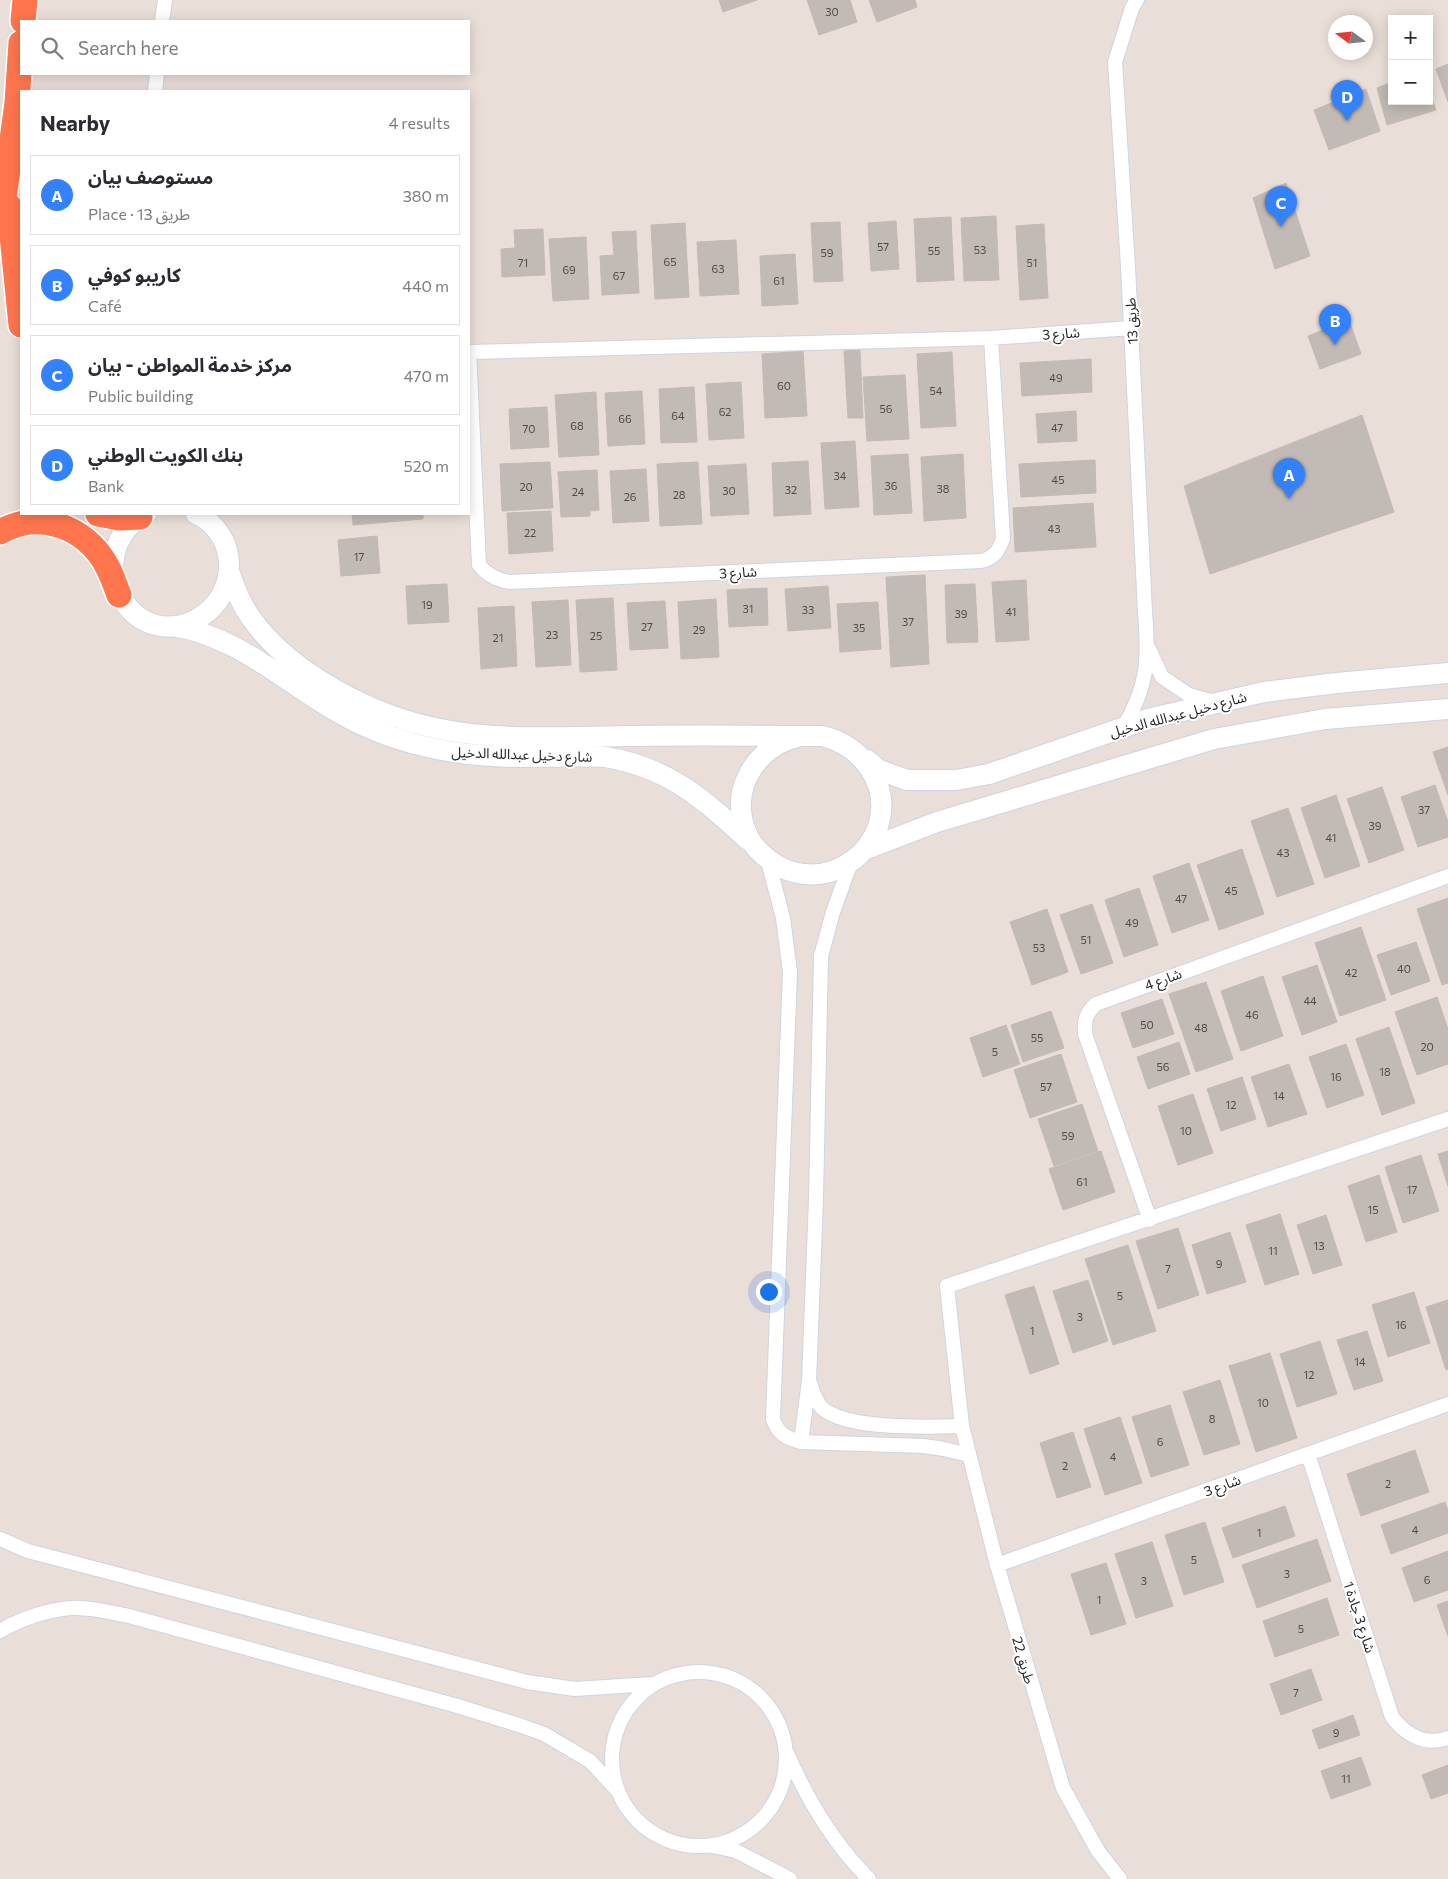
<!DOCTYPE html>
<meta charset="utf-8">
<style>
body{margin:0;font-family:Commissioner,"Noto Sans Arabic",sans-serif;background:#f2f2f3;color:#2b2b33}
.controls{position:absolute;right:15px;top:15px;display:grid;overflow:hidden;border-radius:0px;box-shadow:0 2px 12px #0003}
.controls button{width:45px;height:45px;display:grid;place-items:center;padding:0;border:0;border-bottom:1px solid #e1e1e2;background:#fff;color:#2b2b33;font:25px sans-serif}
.compass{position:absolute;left:1328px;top:15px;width:45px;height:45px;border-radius:50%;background:#fff;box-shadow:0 2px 12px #0003;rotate:285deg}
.you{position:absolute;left:768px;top:1291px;width:18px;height:18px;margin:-12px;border:4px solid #fff;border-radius:50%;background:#1a73e8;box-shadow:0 0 0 8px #1a73e833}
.badge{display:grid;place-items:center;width:32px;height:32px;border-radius:50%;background:#3482fb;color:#fff;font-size:16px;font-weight:700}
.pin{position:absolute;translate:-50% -41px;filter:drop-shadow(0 1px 2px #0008)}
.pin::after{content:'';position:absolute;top:26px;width:18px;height:15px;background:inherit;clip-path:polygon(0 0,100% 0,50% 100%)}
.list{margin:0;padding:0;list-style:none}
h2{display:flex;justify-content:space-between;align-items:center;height:65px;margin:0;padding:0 20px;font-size:21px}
h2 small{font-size:16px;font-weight:400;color:#7c7c81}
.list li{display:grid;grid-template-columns:32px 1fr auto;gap:15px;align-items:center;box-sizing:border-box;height:80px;margin:0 10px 10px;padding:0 10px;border:1px solid #e1e1e2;border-radius:0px}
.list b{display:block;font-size:19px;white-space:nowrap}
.list p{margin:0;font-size:16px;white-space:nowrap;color:#7c7c81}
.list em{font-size:16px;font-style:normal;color:#7c7c81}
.icon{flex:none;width:28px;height:28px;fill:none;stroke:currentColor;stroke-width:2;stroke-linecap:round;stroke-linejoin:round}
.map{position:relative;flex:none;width:1448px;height:1879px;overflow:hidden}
.search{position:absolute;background:#fff;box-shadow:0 2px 12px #0003;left:20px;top:20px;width:450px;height:55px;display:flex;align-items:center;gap:12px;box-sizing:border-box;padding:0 18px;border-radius:0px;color:#7c7c81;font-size:19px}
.panel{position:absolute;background:#fff;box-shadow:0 2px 12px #0003;left:20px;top:90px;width:450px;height:425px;border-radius:0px}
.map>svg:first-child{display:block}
.building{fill:#c2bab4;stroke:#c5bab2}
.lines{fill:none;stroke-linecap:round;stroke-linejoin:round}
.street-casing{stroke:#cdd5e1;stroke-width:16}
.secondary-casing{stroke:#cdd5e1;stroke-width:22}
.highway-casing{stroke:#fff;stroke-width:28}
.street{stroke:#fff;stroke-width:14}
.secondary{stroke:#fff;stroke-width:20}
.highway{stroke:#ff764e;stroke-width:25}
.labels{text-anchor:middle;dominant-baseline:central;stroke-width:4;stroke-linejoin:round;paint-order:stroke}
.number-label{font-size:11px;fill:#4e4c4a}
.street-label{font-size:14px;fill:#272727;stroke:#fff}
</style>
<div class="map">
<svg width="1448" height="1879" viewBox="0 0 1448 1879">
<rect width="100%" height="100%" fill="#eaded8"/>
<path class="building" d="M719,0H757L723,12Z
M807,0H850L857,22L819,35Z
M869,0H915L917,7L877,22Z
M1448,64V102L1436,69Z
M1392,82V101H1429V91L1436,110L1387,125L1377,88Z
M1366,89L1380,131L1329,150L1314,110Z
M1286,183L1310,256L1275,269L1253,198Z
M996,216L999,280L964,281L961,218Z
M951,217L954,280L917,282L914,219Z
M896,221L899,269L871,271L868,223Z
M840,222L843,281L814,282L811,223Z
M685,223L689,297L655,299L651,225Z
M1044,224L1048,298L1020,300L1016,226Z
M543,229L545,275L502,277L501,249L515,248L514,230Z
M636,231L639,293L602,295L600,256L614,255L612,232Z
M586,237L589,299L553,301L549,239Z
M736,240L739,294L700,296L697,242Z
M795,254L798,304L762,306L760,256Z
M1349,320L1361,354L1320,369L1308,336Z
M860,350L863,418H848L844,351Z
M803,351L807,416L765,418L762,354Z
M952,352L956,426L921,428L917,354Z
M1091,359L1092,392L1022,396L1020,363Z
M905,375L909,439L867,441L863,377Z
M741,382L744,438L709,440L706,384Z
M694,387L697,442L661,443L659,389Z
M642,391L645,444L608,446L605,393Z
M596,392L599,455L559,457L555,395Z
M547,407L549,447L511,449L509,409Z
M1076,411L1077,441L1038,443L1036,414Z
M1362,415L1394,512L1210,574L1184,486Z
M855,441L859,507L825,509L821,443Z
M908,454L912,513L874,515L871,456Z
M963,454L966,518L924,521L921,457Z
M1095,460L1096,493L1021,497L1019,464Z
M808,461L811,514L774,516L772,463Z
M550,462L553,508L502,511L500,464Z
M698,462L702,524L660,526L657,464Z
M746,464L749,514L711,516L708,466Z
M646,469L649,521L613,523L610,471Z
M597,470L599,510L590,511V516L561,517L558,472Z
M1093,503L1096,547L1015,552L1013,508Z
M551,511L553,551L509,554L507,513Z
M352,514H423V519L353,525Z
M377,536L380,573L341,576L338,540Z
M925,575L929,664L891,667L886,577Z
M1026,580L1029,640L996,642L992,582Z
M447,584L449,622L408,624L406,586Z
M975,584L978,642L947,643L945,585Z
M828,586L831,628L788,631L785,589Z
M767,588L768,625L729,627L727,590Z
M613,598L617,670L580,672L576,600Z
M716,599L719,657L681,659L678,602Z
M568,600L571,665L536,667L532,602Z
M665,601L668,648L630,650L627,603Z
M878,602L881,649L840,652L837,604Z
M514,606L517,666L481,669L478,608Z
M1448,747V795L1433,752Z
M1435,785L1448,822V837L1418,847L1401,797Z
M1382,787L1404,850L1369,863L1347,799Z
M1336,795L1360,866L1325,878L1301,808Z
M1288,808L1314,884L1277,897L1251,821Z
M1242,849L1264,914L1219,930L1197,865Z
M1189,863L1209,920L1172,933L1153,876Z
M1139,888L1158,945L1124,957L1105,900Z
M1448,898V983L1442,985L1417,909Z
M1092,904L1113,963L1081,974L1060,915Z
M1047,909L1068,972L1032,985L1010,922Z
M1361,927L1386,1000L1340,1016L1315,943Z
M1416,942L1430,981L1391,995L1377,955Z
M1317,965L1337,1022L1302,1035L1282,977Z
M1263,976L1283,1036L1241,1051L1221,991Z
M1206,982L1233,1059L1196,1072L1169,994Z
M1437,997L1448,1029V1064L1417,1075L1395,1012Z
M1162,999L1174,1034L1133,1048L1121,1013Z
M1051,1011L1064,1048L1023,1062L1011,1025Z
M1006,1025L1020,1064L983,1077L970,1038Z
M1389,1027L1415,1103L1382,1115L1356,1039Z
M1179,1042L1190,1074L1148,1089L1137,1057Z
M1346,1044L1364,1095L1327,1108L1309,1057Z
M1061,1054L1077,1102L1030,1118L1014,1070Z
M1289,1064L1307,1114L1268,1127L1251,1077Z
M1242,1077L1256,1119L1221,1131L1207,1089Z
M1193,1094L1213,1153L1178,1165L1158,1106Z
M1082,1104L1098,1151L1054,1166L1038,1119Z
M1101,1151L1115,1192L1063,1210L1049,1169Z
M1448,1151V1186L1438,1154Z
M1421,1155L1439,1211L1403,1223L1385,1167Z
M1379,1175L1397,1232L1366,1242L1348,1186Z
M1280,1214L1299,1274L1265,1285L1246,1225Z
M1326,1215L1342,1265L1313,1274L1297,1225Z
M1178,1228L1199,1295L1158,1309L1136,1241Z
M1230,1232L1246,1282L1207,1294L1192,1245Z
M1128,1245L1156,1331L1113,1345L1085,1259Z
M1088,1280L1108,1341L1073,1353L1053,1291Z
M1034,1286L1059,1364L1030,1374L1005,1295Z
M1414,1292L1430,1343L1388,1357L1372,1305Z
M1448,1300V1369L1446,1370L1426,1307Z
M1367,1331L1383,1381L1354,1390L1337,1340Z
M1320,1341L1337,1394L1297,1407L1280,1354Z
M1270,1353L1297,1438L1256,1452L1229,1366Z
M1220,1380L1240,1444L1204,1455L1183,1392Z
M1170,1405L1189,1465L1151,1477L1132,1417Z
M1120,1417L1142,1483L1105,1495L1084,1429Z
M1073,1432L1091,1487L1057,1498L1040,1443Z
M1415,1450L1429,1492L1361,1516L1347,1474Z
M1445,1502L1448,1511V1533L1391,1554L1381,1525Z
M1285,1506L1295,1536L1233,1558L1222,1528Z
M1205,1522L1224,1582L1184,1595L1165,1535Z
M1317,1539L1331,1581L1257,1608L1242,1565Z
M1152,1542L1173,1606L1136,1618L1115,1554Z
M1448,1551V1590L1414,1602L1402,1568Z
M1106,1563L1126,1624L1091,1635L1071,1574Z
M1327,1598L1339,1635L1275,1657L1263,1621Z
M1448,1601V1636L1437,1605Z
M1311,1669L1322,1700L1281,1715L1270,1684Z
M1353,1715L1360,1735L1319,1749L1312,1730Z
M1361,1757L1371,1785L1331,1799L1321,1771Z
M1448,1765V1793L1431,1799L1422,1775Z"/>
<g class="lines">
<defs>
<path id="street" d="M162,21L165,0
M155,91L157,74
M469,352L479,565C487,575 496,579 509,582L981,561C994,558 999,551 1003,538L991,338
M469,352L991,338L1131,328
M1148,647L1162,677L1189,695L1214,702
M1123,728C1148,686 1149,660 1145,612L1128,266L1115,62L1132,8L1137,0
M768,861L783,918L790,972L773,1419C778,1434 786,1438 801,1442L924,1446L944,1449L969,1455
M1150,1220L1085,1034C1084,1020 1086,1013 1096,1004L1448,876
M810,1383C813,1392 815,1401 822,1408C846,1430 929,1427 962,1426
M801,1442L809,1381L816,1199L821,956L833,912L851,862
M1308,1454L1392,1717C1406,1735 1425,1746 1448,1738
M0,1539L28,1551L527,1682L575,1689L652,1684
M997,1565L1448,1404
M0,1631C20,1619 47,1610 71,1608C90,1607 110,1612 129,1616L454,1705L519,1725L544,1734L590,1761L617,1790
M612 1759a87 87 0 1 1 174 0a87 87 0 1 1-174 0Z
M787,1753C807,1799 833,1843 869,1879
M713,1846L736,1851L790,1879
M1120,1879L1098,1851L1063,1788L997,1565L962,1426L947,1286L1448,1119"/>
<path id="secondary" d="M146,514C125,524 114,544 113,566C112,579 117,591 124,602C161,656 243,613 227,550C223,535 211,520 196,514
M230,574C235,589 241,604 251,618C291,674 373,716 440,729C502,742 573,736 636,736C698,735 760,736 822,736C843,741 858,751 870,769C914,837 820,916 757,849C742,833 737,806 744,785C754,758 773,742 801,736
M173,626C245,637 296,694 360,724C411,748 465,757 521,757C549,757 577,756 605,757C668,767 702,798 748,840
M867,760L879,770L907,780H956L989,774L1148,719L1264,692L1337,683L1448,673
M864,850L937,822L1214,739L1325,719L1448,709"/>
<path id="highway" d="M23,21L25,0
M9,206L21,325
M0,227L17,103L21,43
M98,514L119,518L140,517
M0,532C39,509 86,527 107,566C112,575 115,585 119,595"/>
</defs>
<use href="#street" class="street-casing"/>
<use href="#secondary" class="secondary-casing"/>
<use href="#highway" class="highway-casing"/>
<use href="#street" class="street"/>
<use href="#secondary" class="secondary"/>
<use href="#highway" class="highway"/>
</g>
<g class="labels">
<g class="number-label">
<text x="832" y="11">30</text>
<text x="883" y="246">57</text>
<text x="980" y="249">53</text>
<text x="934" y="250">55</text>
<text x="827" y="252">59</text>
<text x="670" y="261">65</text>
<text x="523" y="262">71</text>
<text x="1032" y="262">51</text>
<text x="718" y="268">63</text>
<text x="569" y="269">69</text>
<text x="619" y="275">67</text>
<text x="779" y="280">61</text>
<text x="1056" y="377">49</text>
<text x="784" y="385">60</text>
<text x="936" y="390">54</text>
<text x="886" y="408">56</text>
<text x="725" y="411">62</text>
<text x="678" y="415">64</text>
<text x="625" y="418">66</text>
<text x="577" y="425">68</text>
<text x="1057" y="427">47</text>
<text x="529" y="428">70</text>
<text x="840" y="475">34</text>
<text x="1058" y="479">45</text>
<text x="891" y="485">36</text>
<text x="526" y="486">20</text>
<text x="943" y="488">38</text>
<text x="791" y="489">32</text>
<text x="729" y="490">30</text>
<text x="578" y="491">24</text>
<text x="679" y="494">28</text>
<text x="630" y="496">26</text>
<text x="1054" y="528">43</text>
<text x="530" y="532">22</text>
<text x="359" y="556">17</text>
<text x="427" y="604">19</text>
<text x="748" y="608">31</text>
<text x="808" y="609">33</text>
<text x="1011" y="611">41</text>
<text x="961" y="613">39</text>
<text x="908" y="621">37</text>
<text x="647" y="626">27</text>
<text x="859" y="627">35</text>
<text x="699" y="629">29</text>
<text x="552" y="634">23</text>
<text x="596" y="635">25</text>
<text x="498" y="637">21</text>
<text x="1424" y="809">37</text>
<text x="1375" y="825">39</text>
<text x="1331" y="837">41</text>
<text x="1283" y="852">43</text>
<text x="1231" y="890">45</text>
<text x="1181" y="898">47</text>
<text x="1132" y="922">49</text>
<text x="1086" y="939">51</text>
<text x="1039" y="947">53</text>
<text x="1404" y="968">40</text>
<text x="1351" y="972">42</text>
<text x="1310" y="1000">44</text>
<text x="1252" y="1014">46</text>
<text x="1147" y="1024">50</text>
<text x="1201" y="1027">48</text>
<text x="1037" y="1037">55</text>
<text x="1427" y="1046">20</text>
<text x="995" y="1051">5</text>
<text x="1163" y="1066">56</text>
<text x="1385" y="1071">18</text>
<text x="1336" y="1076">16</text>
<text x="1046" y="1086">57</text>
<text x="1279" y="1095">14</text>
<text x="1231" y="1104">12</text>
<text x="1186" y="1130">10</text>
<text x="1068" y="1135">59</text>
<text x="1082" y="1181">61</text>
<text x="1412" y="1189">17</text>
<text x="1373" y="1209">15</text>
<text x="1319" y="1245">13</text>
<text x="1273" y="1250">11</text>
<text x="1219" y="1263">9</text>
<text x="1168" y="1268">7</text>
<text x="1120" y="1295">5</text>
<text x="1080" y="1316">3</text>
<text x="1401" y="1324">16</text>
<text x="1032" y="1330">1</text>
<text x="1360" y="1361">14</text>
<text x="1309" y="1374">12</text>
<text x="1263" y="1402">10</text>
<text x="1212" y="1418">8</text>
<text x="1160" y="1441">6</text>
<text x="1113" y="1456">4</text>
<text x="1065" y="1465">2</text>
<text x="1388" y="1483">2</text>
<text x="1415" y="1529">4</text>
<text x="1259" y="1532">1</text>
<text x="1194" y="1559">5</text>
<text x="1287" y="1573">3</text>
<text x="1427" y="1579">6</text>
<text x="1144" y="1580">3</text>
<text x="1099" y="1599">1</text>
<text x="1301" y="1628">5</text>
<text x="1296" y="1692">7</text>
<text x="1336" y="1732">9</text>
<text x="1346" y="1778">11</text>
</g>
<g class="street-label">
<text transform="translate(1131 321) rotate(-93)">طريق 13</text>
<text transform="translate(1061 333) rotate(-4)">شارع 3</text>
<text transform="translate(738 572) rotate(-3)">شارع 3</text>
<text transform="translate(1178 714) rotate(-15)">شارع دخيل عبدالله الدخيل</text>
<text transform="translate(522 754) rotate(2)">شارع دخيل عبدالله الدخيل</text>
<text transform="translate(1163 979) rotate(-20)">شارع 4</text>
<text transform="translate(1222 1485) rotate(-20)">شارع 3</text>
<text transform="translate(1360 1617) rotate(72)">شارع 3 جادة 1</text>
<text transform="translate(1024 1660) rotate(74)">طريق 22</text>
</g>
</g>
</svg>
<div class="controls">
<button>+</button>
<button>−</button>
</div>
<svg class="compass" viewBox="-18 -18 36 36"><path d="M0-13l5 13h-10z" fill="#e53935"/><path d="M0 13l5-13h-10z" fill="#7c7c81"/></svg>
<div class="you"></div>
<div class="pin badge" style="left:1289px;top:499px">A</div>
<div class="pin badge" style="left:1335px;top:345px">B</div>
<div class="pin badge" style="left:1281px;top:227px">C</div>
<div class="pin badge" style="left:1347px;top:121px">D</div>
<div class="search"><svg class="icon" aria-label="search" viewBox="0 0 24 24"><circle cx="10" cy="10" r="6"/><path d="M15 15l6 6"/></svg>Search here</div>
<section class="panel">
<h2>Nearby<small>4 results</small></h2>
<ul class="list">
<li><span class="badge">A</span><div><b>مستوصف بيان</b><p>Place · طريق 13</p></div><em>380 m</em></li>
<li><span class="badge">B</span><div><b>كاريبو كوفي</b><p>Café</p></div><em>440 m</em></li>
<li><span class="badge">C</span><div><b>مركز خدمة المواطن - بيان</b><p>Public building</p></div><em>470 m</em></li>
<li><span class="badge">D</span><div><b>بنك الكويت الوطني</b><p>Bank</p></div><em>520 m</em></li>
</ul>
</section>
</div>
